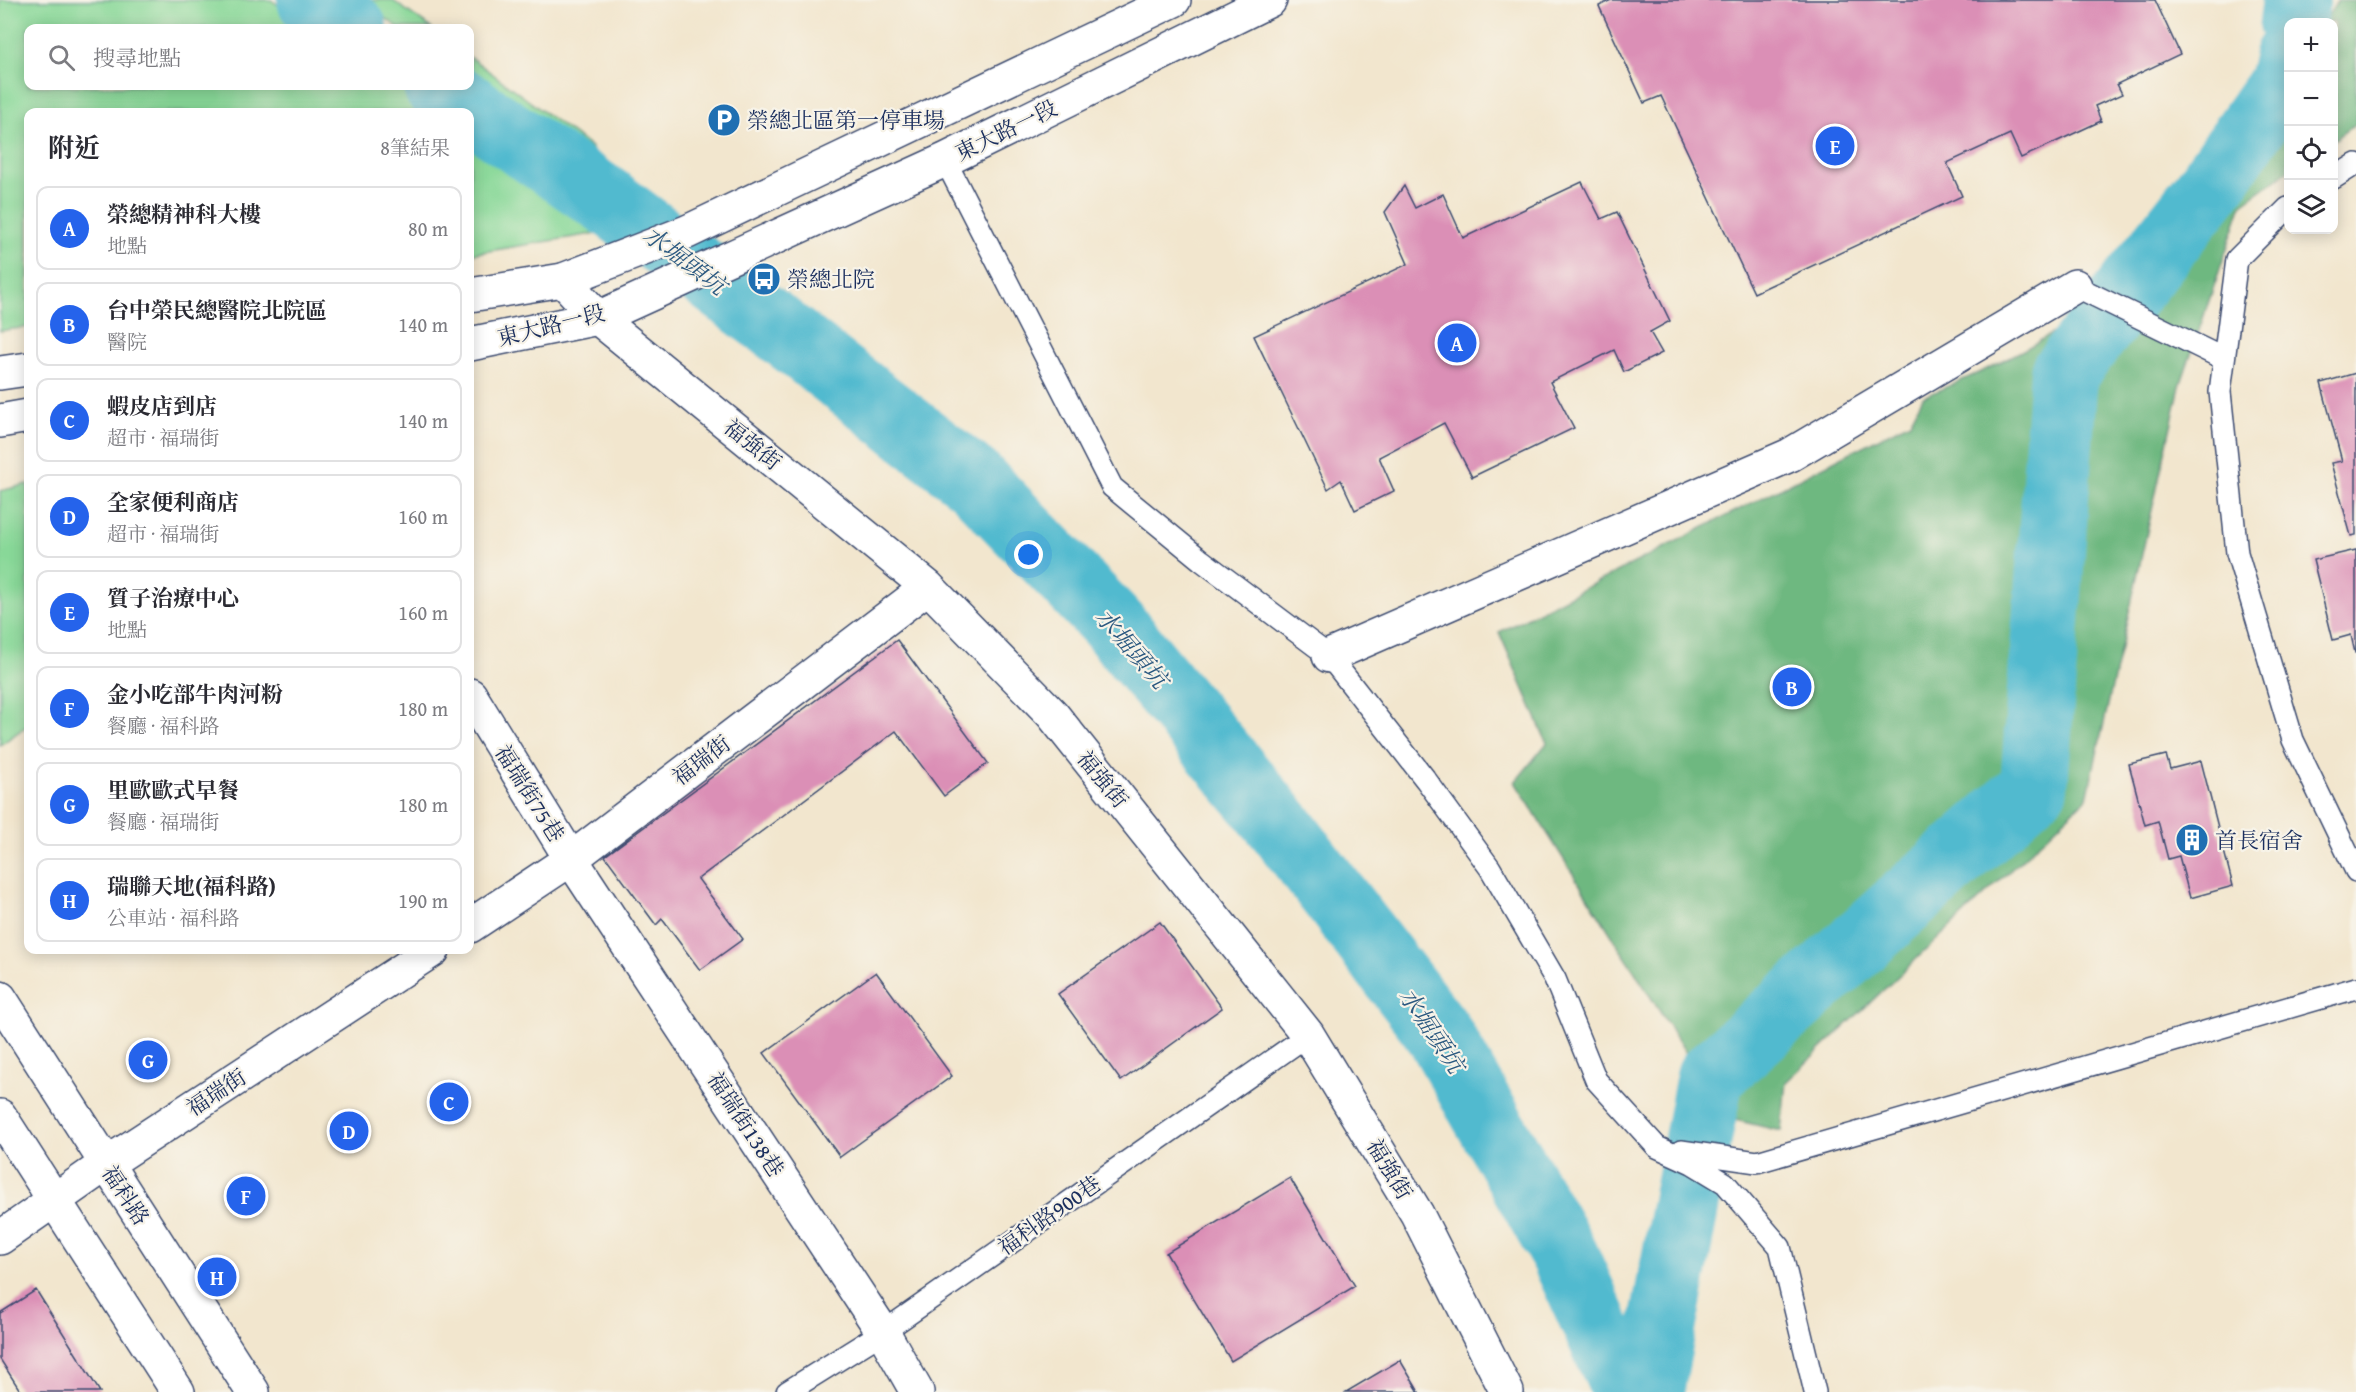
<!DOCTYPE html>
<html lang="zh-TW">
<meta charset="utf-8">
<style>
body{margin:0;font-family:"Gentium Book Plus","Noto Serif TC",serif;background:#f7f7f7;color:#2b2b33}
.controls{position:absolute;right:18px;top:18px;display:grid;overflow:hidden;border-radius:12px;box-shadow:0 3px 15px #0003}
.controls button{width:54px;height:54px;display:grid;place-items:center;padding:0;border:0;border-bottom:2px solid #e1e1e2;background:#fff;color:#2b2b33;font:30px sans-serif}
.you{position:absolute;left:1029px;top:555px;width:21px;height:21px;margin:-15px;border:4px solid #fff;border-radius:50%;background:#1a73e8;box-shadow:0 0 0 9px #1a73e833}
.badge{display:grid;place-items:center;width:39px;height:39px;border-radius:50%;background:#2563eb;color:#fff;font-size:20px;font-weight:700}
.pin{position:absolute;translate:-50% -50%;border:3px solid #fff;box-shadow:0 2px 6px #0006}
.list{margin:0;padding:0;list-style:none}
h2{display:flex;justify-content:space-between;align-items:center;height:78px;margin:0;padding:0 24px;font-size:26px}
h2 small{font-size:20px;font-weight:400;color:#7c7c81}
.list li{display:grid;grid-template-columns:39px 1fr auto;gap:18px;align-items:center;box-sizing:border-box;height:84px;margin:0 12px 12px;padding:0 12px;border:2px solid #e1e1e2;border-radius:12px}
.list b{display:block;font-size:22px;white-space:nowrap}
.list p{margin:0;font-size:20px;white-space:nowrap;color:#7c7c81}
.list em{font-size:20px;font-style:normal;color:#7c7c81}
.icon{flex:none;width:33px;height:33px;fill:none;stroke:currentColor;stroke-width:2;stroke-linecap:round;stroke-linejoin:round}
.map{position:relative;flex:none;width:2356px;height:1392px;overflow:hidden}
.search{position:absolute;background:#fff;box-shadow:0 3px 15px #0003;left:24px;top:24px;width:450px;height:66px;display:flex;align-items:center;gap:15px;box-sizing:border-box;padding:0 21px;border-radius:12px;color:#7c7c81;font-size:22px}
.panel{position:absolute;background:#fff;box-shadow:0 3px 15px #0003;left:24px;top:108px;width:450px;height:846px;border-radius:12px}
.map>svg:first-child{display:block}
.green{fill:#88d898;stroke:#52847b;stroke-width:1.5}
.forest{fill:#6eb880;stroke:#44746f;stroke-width:1.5}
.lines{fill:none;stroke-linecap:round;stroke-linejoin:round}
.river{stroke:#51bacf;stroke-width:68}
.building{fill:#db8fb6}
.service-casing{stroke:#3b4a6f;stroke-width:24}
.minor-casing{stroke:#3b4a6f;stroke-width:36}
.tertiary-casing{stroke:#3b4a6f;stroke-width:36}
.service{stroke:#fff;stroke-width:21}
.minor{stroke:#fff;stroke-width:33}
.tertiary{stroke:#fff;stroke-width:33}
.labels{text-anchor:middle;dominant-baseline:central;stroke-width:4.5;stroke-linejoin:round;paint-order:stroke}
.poi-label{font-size:22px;fill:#1b2f5e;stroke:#f7f3e8;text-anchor:start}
.street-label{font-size:22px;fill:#1b2f5e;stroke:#f7f3e8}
.water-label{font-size:24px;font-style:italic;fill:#2b5980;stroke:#f7f3e8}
</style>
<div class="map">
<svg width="2356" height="1392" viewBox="0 0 2356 1392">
<rect width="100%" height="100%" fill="#f7f3e8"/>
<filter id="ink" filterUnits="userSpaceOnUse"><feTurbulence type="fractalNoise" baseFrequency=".0167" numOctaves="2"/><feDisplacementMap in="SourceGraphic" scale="12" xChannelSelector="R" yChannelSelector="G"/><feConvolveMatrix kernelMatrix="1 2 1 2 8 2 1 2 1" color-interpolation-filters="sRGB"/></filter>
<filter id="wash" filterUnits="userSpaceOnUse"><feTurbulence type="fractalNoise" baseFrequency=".008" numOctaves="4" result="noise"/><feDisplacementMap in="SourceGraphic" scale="24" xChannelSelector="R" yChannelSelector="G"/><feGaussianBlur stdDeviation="1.35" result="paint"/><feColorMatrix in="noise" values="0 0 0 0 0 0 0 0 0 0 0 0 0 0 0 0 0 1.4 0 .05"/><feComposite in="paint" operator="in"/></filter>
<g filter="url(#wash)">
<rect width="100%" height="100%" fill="#f2e6ce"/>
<path class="green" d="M0,0H271L313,28H28V86H397L437,112H28V327L0,331Z
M360,0H392L431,28H399Z
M470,57L592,148L596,174L470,81Z
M470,135L611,231L470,254Z
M28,484V725L0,745V491Z"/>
<path class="forest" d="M2338,0H2356V124L2334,140V22H2324Z
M2288,124V171L2242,204L2180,386L2087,798L1786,1082L1781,1131L1727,1118L1515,782L1547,743L1499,632L1910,422L1923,397L1983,371L2027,348L2154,274L2285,136Z"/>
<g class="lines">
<path class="river" d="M311,0L353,28
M2293,22L2296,0
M437,86L609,202L780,330L975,481L1110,621L1284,831L1438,1032L1564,1254L1626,1392
M1650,1392L1710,1076L2034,787L2064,373L2208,189L2281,84L2288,56"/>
</g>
<g id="blocks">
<path class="building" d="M1611,0H2155L2180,54L2117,84L2122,94L2095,106L2101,121L2021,158L2010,134L1947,163L1962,196L1754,293L1661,96L1644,103L1599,6Z
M1582,182L1601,219L1617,212L1670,321L1650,332L1662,353L1624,372L1614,350L1550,382L1574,428L1472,477L1444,423L1379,457L1394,491L1355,510L1341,480L1328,489L1254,336L1408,264L1385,212L1404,186L1415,208L1443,194L1463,238Z
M2356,373V535L2351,536L2331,463L2342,461L2321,383Z
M2356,550V653H2355L2351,635L2333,640L2313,560Z
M897,640L988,763L944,796L896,731L698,879L743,939L700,970L662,919L656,925L605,856Z
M2166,755L2170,769L2201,761L2233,886L2190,898L2179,856L2168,859L2158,821L2145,825L2129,764Z
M1160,922L1222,1008L1121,1081L1058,994Z
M876,972L952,1076L840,1157L764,1053Z
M1290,1178L1355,1286L1231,1361L1166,1253Z
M36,1290L100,1392H21L0,1359V1313Z
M1400,1360L1419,1392H1346Z"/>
</g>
</g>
<g filter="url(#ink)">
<use href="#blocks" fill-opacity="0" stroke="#3b4a6f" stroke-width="1.5"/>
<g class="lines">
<defs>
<path id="service" d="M945,160L1112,487L1201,560L1329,656L1426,780L1490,868L1555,979L1596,1080L1657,1147L1692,1163L1725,1183L1780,1247L1815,1392
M2334,178L2356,164
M2288,208L2237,259L2220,392L2237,553L2293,740L2356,871
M2075,286L2224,359
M1681,1151L1757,1162L2356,988
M787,1392L883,1332L1308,1035"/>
<path id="minor" d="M563,280L598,318L928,587L1052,714L1308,1035L1417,1214L1507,1392
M1329,656L1790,455L2075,286
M470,695L571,859L883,1332L917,1392
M470,926L571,859L928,587
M0,1238L106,1164L433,950"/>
<path id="tertiary" d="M470,295L563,280L687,232L1174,0
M470,344L598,318L945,160L1270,0
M0,373L28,369
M0,421L28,416
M0,998L253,1392
M0,1116L178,1392"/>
</defs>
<use href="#service" class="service-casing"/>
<use href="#minor" class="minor-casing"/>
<use href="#tertiary" class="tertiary-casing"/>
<use href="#service" class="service"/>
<use href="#minor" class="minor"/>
<use href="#tertiary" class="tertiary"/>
</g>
</g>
<defs>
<symbol id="parking-disc" viewBox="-11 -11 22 22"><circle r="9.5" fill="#1f6fb2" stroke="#f7f3e8"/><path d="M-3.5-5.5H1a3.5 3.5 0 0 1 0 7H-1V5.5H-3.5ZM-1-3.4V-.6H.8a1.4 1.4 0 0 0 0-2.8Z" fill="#fff"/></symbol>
<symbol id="bus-disc" viewBox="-11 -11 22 22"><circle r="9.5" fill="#1f6fb2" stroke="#f7f3e8"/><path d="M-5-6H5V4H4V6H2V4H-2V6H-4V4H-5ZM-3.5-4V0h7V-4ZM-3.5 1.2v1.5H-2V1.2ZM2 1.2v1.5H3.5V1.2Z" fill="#fff"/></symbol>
<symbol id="building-disc" viewBox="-11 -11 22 22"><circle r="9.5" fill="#1f6fb2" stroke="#f7f3e8"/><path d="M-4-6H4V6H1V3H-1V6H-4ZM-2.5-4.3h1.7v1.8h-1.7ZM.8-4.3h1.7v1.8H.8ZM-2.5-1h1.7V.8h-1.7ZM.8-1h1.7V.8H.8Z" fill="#fff"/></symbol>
</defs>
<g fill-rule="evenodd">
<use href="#parking-disc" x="705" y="101" width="38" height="38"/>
<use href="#bus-disc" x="745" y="260" width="38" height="38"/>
<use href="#building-disc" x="2173" y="821" width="38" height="38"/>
</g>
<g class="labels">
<g class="poi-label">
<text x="747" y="120">榮總北區第一停車場</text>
<text x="787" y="279">榮總北院</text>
<text x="2215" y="840">首長宿舍</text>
</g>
<g class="street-label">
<text transform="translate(1006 130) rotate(-26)">東大路一段</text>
<text transform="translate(551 325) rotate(-14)">東大路一段</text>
<text transform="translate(753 444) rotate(39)">福強街</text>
<text transform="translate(701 760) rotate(-37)">福瑞街</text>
<text transform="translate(1103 779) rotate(51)">福強街</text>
<text transform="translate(530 793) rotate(58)">福瑞街75巷</text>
<text transform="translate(216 1092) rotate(-33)">福瑞街</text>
<text transform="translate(746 1124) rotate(57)">福瑞街138巷</text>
<text transform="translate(1390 1169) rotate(59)">福強街</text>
<text transform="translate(126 1195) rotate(57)">福科路</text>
<text transform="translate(1049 1215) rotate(-35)">福科路900巷</text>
</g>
<g class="water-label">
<text transform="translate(685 260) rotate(37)">水堀頭坑</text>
<text transform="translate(1132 648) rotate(49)">水堀頭坑</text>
<text transform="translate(1432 1030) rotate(56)">水堀頭坑</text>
</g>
</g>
</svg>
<div class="controls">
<button>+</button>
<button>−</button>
<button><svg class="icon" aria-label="locate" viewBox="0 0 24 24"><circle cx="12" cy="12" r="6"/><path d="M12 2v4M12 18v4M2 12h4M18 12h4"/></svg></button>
<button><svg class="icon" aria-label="layers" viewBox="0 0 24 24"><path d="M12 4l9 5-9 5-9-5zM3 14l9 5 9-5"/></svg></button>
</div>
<div class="you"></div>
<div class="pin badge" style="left:1457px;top:343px">A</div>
<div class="pin badge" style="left:1792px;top:687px">B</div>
<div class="pin badge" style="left:449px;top:1102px">C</div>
<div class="pin badge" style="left:349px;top:1131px">D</div>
<div class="pin badge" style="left:1835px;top:146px">E</div>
<div class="pin badge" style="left:246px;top:1196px">F</div>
<div class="pin badge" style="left:148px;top:1060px">G</div>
<div class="pin badge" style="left:217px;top:1277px">H</div>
<div class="search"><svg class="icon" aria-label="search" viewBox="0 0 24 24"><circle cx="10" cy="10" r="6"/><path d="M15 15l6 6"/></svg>搜尋地點</div>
<section class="panel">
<h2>附近<small>8筆結果</small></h2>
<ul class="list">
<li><span class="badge">A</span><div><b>榮總精神科大樓</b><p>地點</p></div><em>80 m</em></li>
<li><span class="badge">B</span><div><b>台中榮民總醫院北院區</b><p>醫院</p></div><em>140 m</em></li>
<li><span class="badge">C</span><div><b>蝦皮店到店</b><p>超市 · 福瑞街</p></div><em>140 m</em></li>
<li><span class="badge">D</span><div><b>全家便利商店</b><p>超市 · 福瑞街</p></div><em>160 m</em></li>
<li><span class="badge">E</span><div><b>質子治療中心</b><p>地點</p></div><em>160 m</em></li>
<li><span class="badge">F</span><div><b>金小吃部牛肉河粉</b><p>餐廳 · 福科路</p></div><em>180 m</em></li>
<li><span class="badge">G</span><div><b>里歐歐式早餐</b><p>餐廳 · 福瑞街</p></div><em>180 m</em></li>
<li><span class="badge">H</span><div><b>瑞聯天地(福科路)</b><p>公車站 · 福科路</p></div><em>190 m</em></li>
</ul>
</section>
</div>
